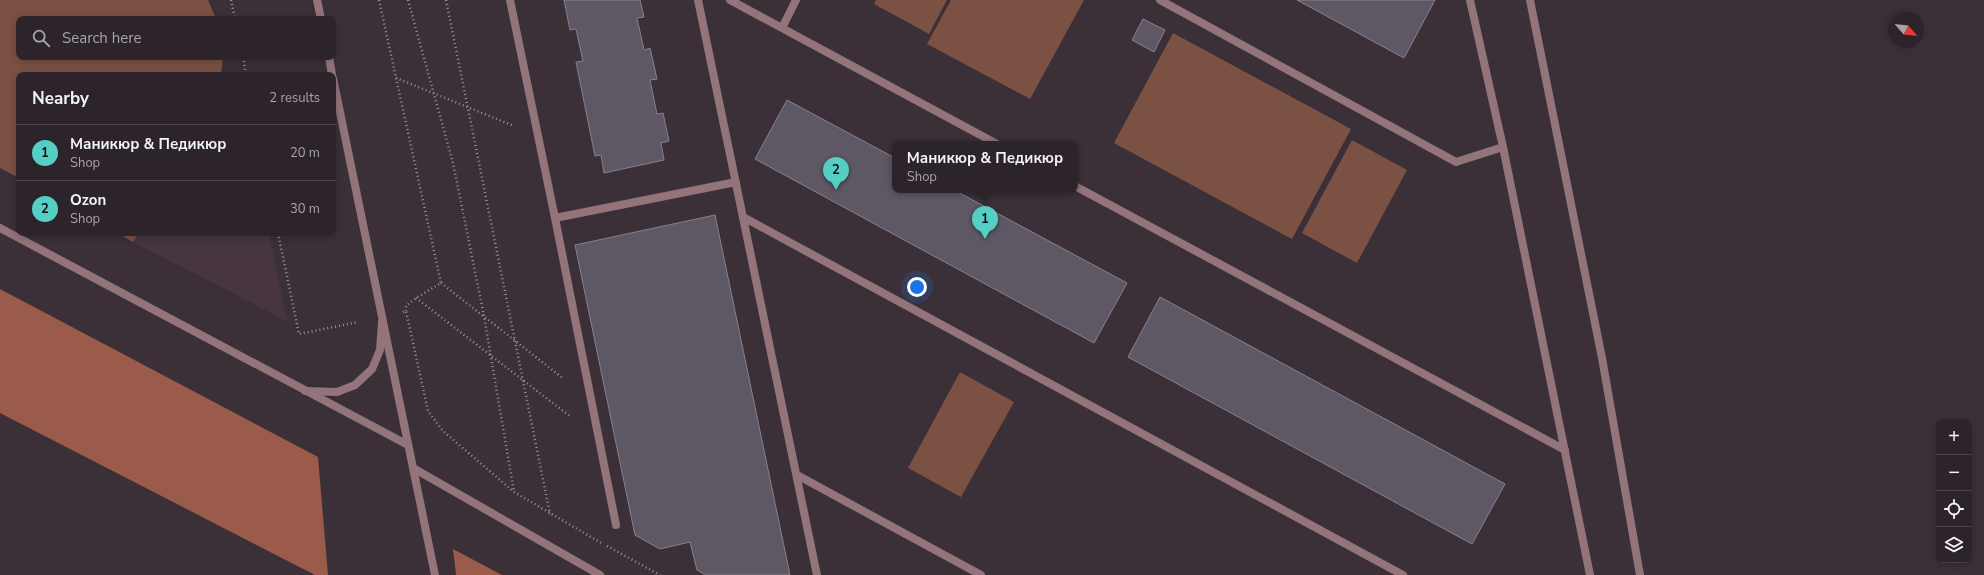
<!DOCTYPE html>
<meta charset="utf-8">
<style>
body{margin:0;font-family:"Nunito Sans",sans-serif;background:#383036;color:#f1f3f6}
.controls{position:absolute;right:12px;bottom:12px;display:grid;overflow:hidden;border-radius:8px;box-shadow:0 2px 10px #0003}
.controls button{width:36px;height:36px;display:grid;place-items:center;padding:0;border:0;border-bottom:1px solid #484147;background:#2c242a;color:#f1f3f6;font:20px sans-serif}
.compass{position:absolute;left:1888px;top:12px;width:36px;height:36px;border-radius:50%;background:#2c242a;box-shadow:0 2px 10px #0003;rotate:118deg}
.you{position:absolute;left:917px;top:287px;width:14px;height:14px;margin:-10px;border:3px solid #fff;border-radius:50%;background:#1a73e8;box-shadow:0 0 0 6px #1a73e833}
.badge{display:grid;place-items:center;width:26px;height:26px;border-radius:50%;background:#55cec4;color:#111;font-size:13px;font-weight:700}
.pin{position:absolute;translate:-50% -33px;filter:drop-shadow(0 1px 2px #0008)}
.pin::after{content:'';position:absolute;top:21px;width:14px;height:12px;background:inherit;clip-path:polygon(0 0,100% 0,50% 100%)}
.popup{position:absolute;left:892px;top:141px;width:186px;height:52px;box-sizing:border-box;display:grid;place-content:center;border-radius:8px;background:#2c242a;filter:drop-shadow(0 1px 3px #0005);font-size:13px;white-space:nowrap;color:#a6a4a8}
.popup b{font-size:15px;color:#f1f3f6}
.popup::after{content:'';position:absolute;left:50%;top:100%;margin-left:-8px;border:8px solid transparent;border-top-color:#2c242a}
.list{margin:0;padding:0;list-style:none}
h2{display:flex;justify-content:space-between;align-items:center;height:52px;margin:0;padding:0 16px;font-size:17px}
h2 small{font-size:13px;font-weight:400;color:#a6a4a8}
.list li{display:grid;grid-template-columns:26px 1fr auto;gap:12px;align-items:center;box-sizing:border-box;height:56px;padding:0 16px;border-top:1px solid #484147}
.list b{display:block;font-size:15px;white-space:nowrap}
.list p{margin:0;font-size:13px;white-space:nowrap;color:#a6a4a8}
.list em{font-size:13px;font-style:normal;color:#a6a4a8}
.icon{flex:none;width:22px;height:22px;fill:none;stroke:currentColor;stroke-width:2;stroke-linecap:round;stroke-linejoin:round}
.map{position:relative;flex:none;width:1984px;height:575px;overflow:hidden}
.search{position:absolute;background:#2c242a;box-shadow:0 2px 10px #0003;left:16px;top:16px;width:320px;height:44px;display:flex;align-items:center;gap:10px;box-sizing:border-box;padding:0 14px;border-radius:8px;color:#a6a4a8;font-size:15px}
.panel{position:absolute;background:#2c242a;box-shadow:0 2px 10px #0003;left:16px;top:72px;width:320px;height:164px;border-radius:8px}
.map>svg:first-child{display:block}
.built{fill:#473642}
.green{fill:#7b5144}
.forest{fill:#9a5b4a}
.building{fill:#5e5865;stroke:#87818e}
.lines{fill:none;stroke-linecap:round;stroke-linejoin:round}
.path{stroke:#9b9298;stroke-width:2.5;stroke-dasharray:1 3;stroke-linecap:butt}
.service{stroke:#93747a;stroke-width:8}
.minor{stroke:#93747a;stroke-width:8}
</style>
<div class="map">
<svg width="1984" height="575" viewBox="0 0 1984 575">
<rect width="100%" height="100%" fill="#3b3038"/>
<path class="built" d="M116,233H269L287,321L133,242Z"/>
<path class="green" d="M0,0H208L216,19H19V57H223L221,75H19V178L0,168Z
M876,0H947L929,34L874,4Z
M951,0H1084L1030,99L927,44Z
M1173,33L1351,129L1292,239L1114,143Z
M1352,140L1407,170L1357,263L1302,233Z
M117,233H138L133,242Z
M960,372L1014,402L961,497L908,468Z"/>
<path class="forest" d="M0,289L318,457L328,575H315L0,413Z
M453,549L502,575H456Z"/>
<path class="building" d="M564,0H640L644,17L637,18L644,50L650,48L657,79L650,80L657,114L663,113L669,141L661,143L664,160L604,173L601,155L595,156L576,62L583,61L576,29L570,30Z
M1297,0H1435L1404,58Z
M1143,19L1165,30L1154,52L1132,40Z
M787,100L895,158V190H954L1127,283L1094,343L755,159Z
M715,215L790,575H706L697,570L690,542L660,549L635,535L575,245Z
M1160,297L1505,484L1472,544L1128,357Z"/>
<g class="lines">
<path class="path" d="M231,0L235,19
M379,0L441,283L416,298L406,306V311
M408,0L453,163L484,316L514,492
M446,0L550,514
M243,57L246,75
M396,78L514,126
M278,233L299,334L358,322
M441,283L564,379
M416,298L571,417
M403,312L406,311L428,411L443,431L514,492L603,544
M607,546L660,575"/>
<path class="service" d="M510,0L555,218L616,525
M698,0L817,575
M730,0L997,144
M1160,0L1456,162L1503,147
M1470,0L1503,147L1590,575
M782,28L796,0
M1075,186L1565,450
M743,217L1403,575
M555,218L736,182
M305,391L337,392L355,385L372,369L380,350L382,322
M797,475L981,575"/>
<path class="minor" d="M317,0L321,19
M1530,0L1602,358L1640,575
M329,57L332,75
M333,78L435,575
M0,228L408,445
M413,468L600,575"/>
</g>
</svg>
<div class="controls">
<button>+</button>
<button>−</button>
<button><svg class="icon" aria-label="locate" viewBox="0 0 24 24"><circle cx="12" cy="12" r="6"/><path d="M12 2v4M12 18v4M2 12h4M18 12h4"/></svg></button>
<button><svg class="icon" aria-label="layers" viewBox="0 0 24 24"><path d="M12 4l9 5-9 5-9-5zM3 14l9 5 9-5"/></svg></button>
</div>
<svg class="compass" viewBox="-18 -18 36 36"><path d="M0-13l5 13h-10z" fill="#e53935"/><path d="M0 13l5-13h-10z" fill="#a6a4a8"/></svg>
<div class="you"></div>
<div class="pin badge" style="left:985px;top:239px">1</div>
<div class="popup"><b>Маникюр &amp; Педикюр</b>Shop</div>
<div class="pin badge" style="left:836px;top:190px">2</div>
<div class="search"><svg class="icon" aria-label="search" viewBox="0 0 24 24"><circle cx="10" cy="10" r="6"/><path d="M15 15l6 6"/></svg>Search here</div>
<section class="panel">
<h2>Nearby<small>2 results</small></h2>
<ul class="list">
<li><span class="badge">1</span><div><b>Маникюр &amp; Педикюр</b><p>Shop</p></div><em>20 m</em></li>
<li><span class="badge">2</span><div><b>Ozon</b><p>Shop</p></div><em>30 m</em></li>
</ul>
</section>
</div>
